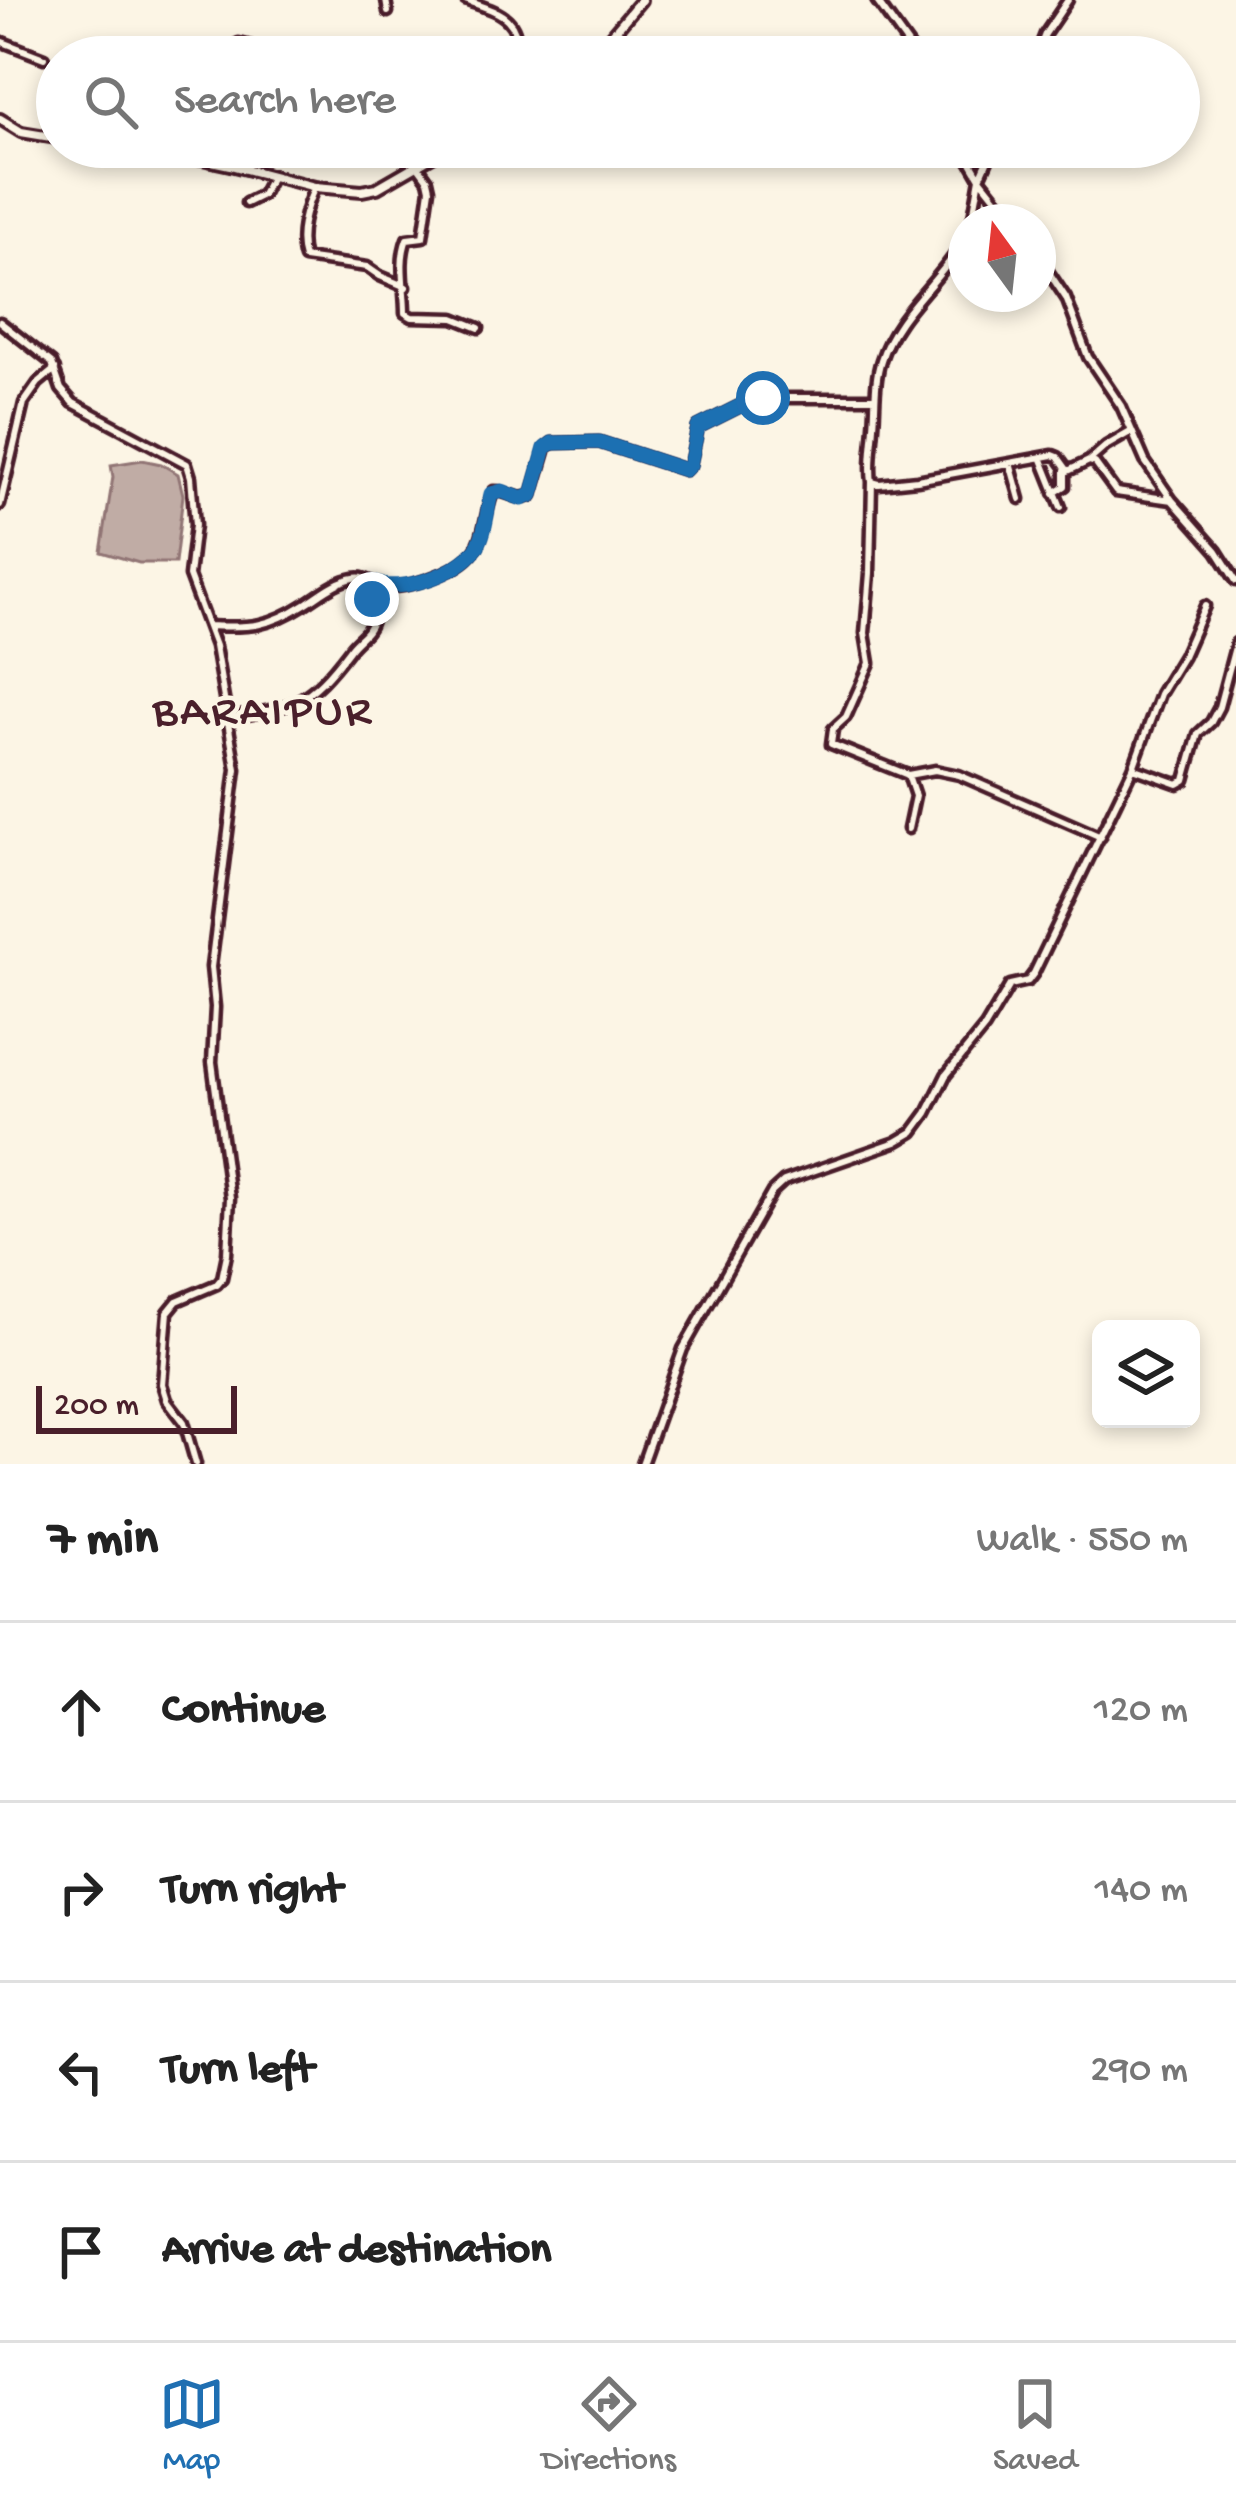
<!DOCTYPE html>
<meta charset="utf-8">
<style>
body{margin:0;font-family:"Gochi Hand",sans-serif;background:#f2f2f2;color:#222}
.controls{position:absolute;right:36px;bottom:36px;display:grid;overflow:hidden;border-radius:18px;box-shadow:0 6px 18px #0003}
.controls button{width:108px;height:108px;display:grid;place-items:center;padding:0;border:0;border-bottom:3px solid #e0e0e0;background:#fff;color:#222;font:60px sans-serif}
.compass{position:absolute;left:948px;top:204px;width:108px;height:108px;border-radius:50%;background:#fff;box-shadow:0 6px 18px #0003;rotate:345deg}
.scale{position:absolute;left:36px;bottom:30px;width:201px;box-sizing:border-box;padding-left:12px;border:6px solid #4a1f2b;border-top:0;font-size:33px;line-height:42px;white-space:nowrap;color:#4a1f2b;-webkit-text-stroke:9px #fcf5e5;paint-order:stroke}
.stop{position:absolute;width:36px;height:36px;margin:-27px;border:9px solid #1f6fb2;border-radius:50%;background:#fff}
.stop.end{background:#1f6fb2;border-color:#fff;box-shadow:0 3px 12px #0008}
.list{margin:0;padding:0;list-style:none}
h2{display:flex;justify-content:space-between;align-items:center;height:156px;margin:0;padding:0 48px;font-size:51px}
h2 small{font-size:39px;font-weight:400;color:#767676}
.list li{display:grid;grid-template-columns:78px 1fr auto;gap:36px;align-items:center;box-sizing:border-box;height:180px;padding:0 48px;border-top:3px solid #e0e0e0}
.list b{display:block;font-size:45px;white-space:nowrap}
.list em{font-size:39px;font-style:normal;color:#767676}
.icon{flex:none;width:66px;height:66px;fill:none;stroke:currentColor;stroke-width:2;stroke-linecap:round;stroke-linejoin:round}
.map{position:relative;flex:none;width:1236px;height:1464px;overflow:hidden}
.search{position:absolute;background:#fff;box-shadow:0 6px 18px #0003;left:36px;right:36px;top:36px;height:132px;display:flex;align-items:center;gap:30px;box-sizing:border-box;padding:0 42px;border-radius:66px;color:#767676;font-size:45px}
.sheet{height:876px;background:#fff}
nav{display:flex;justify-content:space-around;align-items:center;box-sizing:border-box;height:168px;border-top:3px solid #e0e0e0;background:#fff;font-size:33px;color:#767676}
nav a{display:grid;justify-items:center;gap:6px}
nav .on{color:#1f6fb2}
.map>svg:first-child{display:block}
.water{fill:#c0aca5;stroke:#917474;stroke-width:3}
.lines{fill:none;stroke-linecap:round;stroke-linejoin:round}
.minor-casing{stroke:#4a1f2b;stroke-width:15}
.tertiary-casing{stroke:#4a1f2b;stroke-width:16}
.minor{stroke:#fcf5e5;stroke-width:6}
.tertiary{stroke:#fcf5e5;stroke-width:8}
.route{stroke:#1f6fb2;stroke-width:15}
.labels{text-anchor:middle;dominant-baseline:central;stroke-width:9;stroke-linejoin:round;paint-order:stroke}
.quarter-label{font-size:48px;letter-spacing:3px;fill:#4a1f2b;stroke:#fcf5e5}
</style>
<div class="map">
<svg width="1236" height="1464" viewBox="0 0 1236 1464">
<rect width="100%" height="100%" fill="#fcf5e5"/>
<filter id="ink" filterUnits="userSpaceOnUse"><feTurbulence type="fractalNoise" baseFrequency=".00833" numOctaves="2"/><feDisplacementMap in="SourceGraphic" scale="24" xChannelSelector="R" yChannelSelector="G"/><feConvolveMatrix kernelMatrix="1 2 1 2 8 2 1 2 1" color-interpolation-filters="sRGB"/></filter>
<g filter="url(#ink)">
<path class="water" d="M142,460L161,464L178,474L183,495L175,563H139L101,552L113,477L111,465Z"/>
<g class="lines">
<defs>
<path id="minor" d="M386,0L388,12
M465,0C497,12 521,15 517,57
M876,0L917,57
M0,41L44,58
M231,57L235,45L239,43L295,57
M1036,57L1045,34L1068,0
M962,147L980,178L1015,222
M212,161L214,147
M417,165L428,180L430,189L423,237L407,239C398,262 405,288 405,313L412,317L454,318L479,328
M315,187C305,208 297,236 304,258L367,267L380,276L406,287
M246,203L262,195L272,176
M972,222L980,178L991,153
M966,236C943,280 896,312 881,360C874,381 876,404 874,426C873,445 869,464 872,482L879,484L917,480L1053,455L1058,457L1068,471L1089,461L1095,463L1116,492L1172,500
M1038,256L1066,298L1088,357L1121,406L1145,461L1172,500L1217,551L1236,581
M0,322L52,363L61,389L73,403L187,464L191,477L195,525L189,576L215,646L236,769L211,967L215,1007L212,1062L230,1198L227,1254L222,1278L217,1284L177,1301L168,1312L162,1384L167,1400L184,1422L196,1464
M1041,457L1061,507
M1089,461L1106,446L1132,431
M1010,463L1020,499
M872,482L870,573L865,633L870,663L846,717L833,729L831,744L908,775L935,770L959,775L1101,837
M1054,493L1065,486V470
M0,505L24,403L38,383L55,369
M208,626C250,628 269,627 305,604C321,594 336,581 354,578C366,576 370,582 380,586C401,592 451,573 467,559C487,542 483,513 494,491C508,490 519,503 532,495L546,448L552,443L599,442L685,470L690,465L698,427L748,402L763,398H875
M229,718C294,707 308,704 349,650C356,639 369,634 372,620C374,608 372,594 373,582
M1133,768L1160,694L1183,656L1205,606
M908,829L915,796L908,775
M642,1464L683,1349L772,1192L784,1181L896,1142L913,1132L927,1113L946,1075L985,1027L1010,985L1028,981L1034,973L1133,768L1178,784L1185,780L1198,734L1211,722L1219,707L1236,643"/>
<path id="tertiary" d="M593,57L641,0
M0,119L21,132L57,138
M146,147L230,165L315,187L362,191L377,188L448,147"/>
</defs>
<use href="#minor" class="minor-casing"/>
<use href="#tertiary" class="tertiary-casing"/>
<use href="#minor" class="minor"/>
<use href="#tertiary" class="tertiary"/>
</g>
</g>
<g class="lines" filter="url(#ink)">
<path class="route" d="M372,599L373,582C399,595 460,573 476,549C486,534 487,511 491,494L502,491L522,499L532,495L545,448L552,443L599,442L685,470L690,465L698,427L748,402L763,398"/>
</g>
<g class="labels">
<g class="quarter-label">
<text x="263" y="714">BARAIPUR</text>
</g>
</g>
</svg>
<div class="controls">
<button><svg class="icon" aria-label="layers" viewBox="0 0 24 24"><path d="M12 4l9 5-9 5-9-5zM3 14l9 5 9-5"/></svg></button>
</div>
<svg class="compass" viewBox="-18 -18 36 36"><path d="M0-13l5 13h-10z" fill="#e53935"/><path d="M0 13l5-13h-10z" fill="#767676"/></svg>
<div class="scale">200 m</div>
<div class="stop" style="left:763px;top:398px"></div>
<div class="stop end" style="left:372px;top:599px"></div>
<div class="search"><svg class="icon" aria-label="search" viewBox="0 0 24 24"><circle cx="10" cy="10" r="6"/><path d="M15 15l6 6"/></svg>Search here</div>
</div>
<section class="sheet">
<h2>7 min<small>Walk · 550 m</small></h2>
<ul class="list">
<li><svg class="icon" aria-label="ahead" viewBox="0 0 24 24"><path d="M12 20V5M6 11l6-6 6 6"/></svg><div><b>Continue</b></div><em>120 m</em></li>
<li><svg class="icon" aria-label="right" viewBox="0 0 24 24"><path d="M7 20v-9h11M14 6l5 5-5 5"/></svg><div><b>Turn right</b></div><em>140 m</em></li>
<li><svg class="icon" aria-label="left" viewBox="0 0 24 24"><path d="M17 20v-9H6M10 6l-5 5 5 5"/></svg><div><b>Turn left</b></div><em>290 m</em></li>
<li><svg class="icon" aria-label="arrive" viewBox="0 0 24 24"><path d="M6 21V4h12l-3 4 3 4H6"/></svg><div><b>Arrive at destination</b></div></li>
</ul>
</section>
<nav>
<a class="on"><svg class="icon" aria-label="map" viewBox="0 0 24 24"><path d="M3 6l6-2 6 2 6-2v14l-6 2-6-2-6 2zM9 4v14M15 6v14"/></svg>Map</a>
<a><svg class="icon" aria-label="directions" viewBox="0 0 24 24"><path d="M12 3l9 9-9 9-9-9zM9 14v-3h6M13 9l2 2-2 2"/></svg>Directions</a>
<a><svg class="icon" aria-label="saved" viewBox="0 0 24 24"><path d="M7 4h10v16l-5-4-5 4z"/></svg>Saved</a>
</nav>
